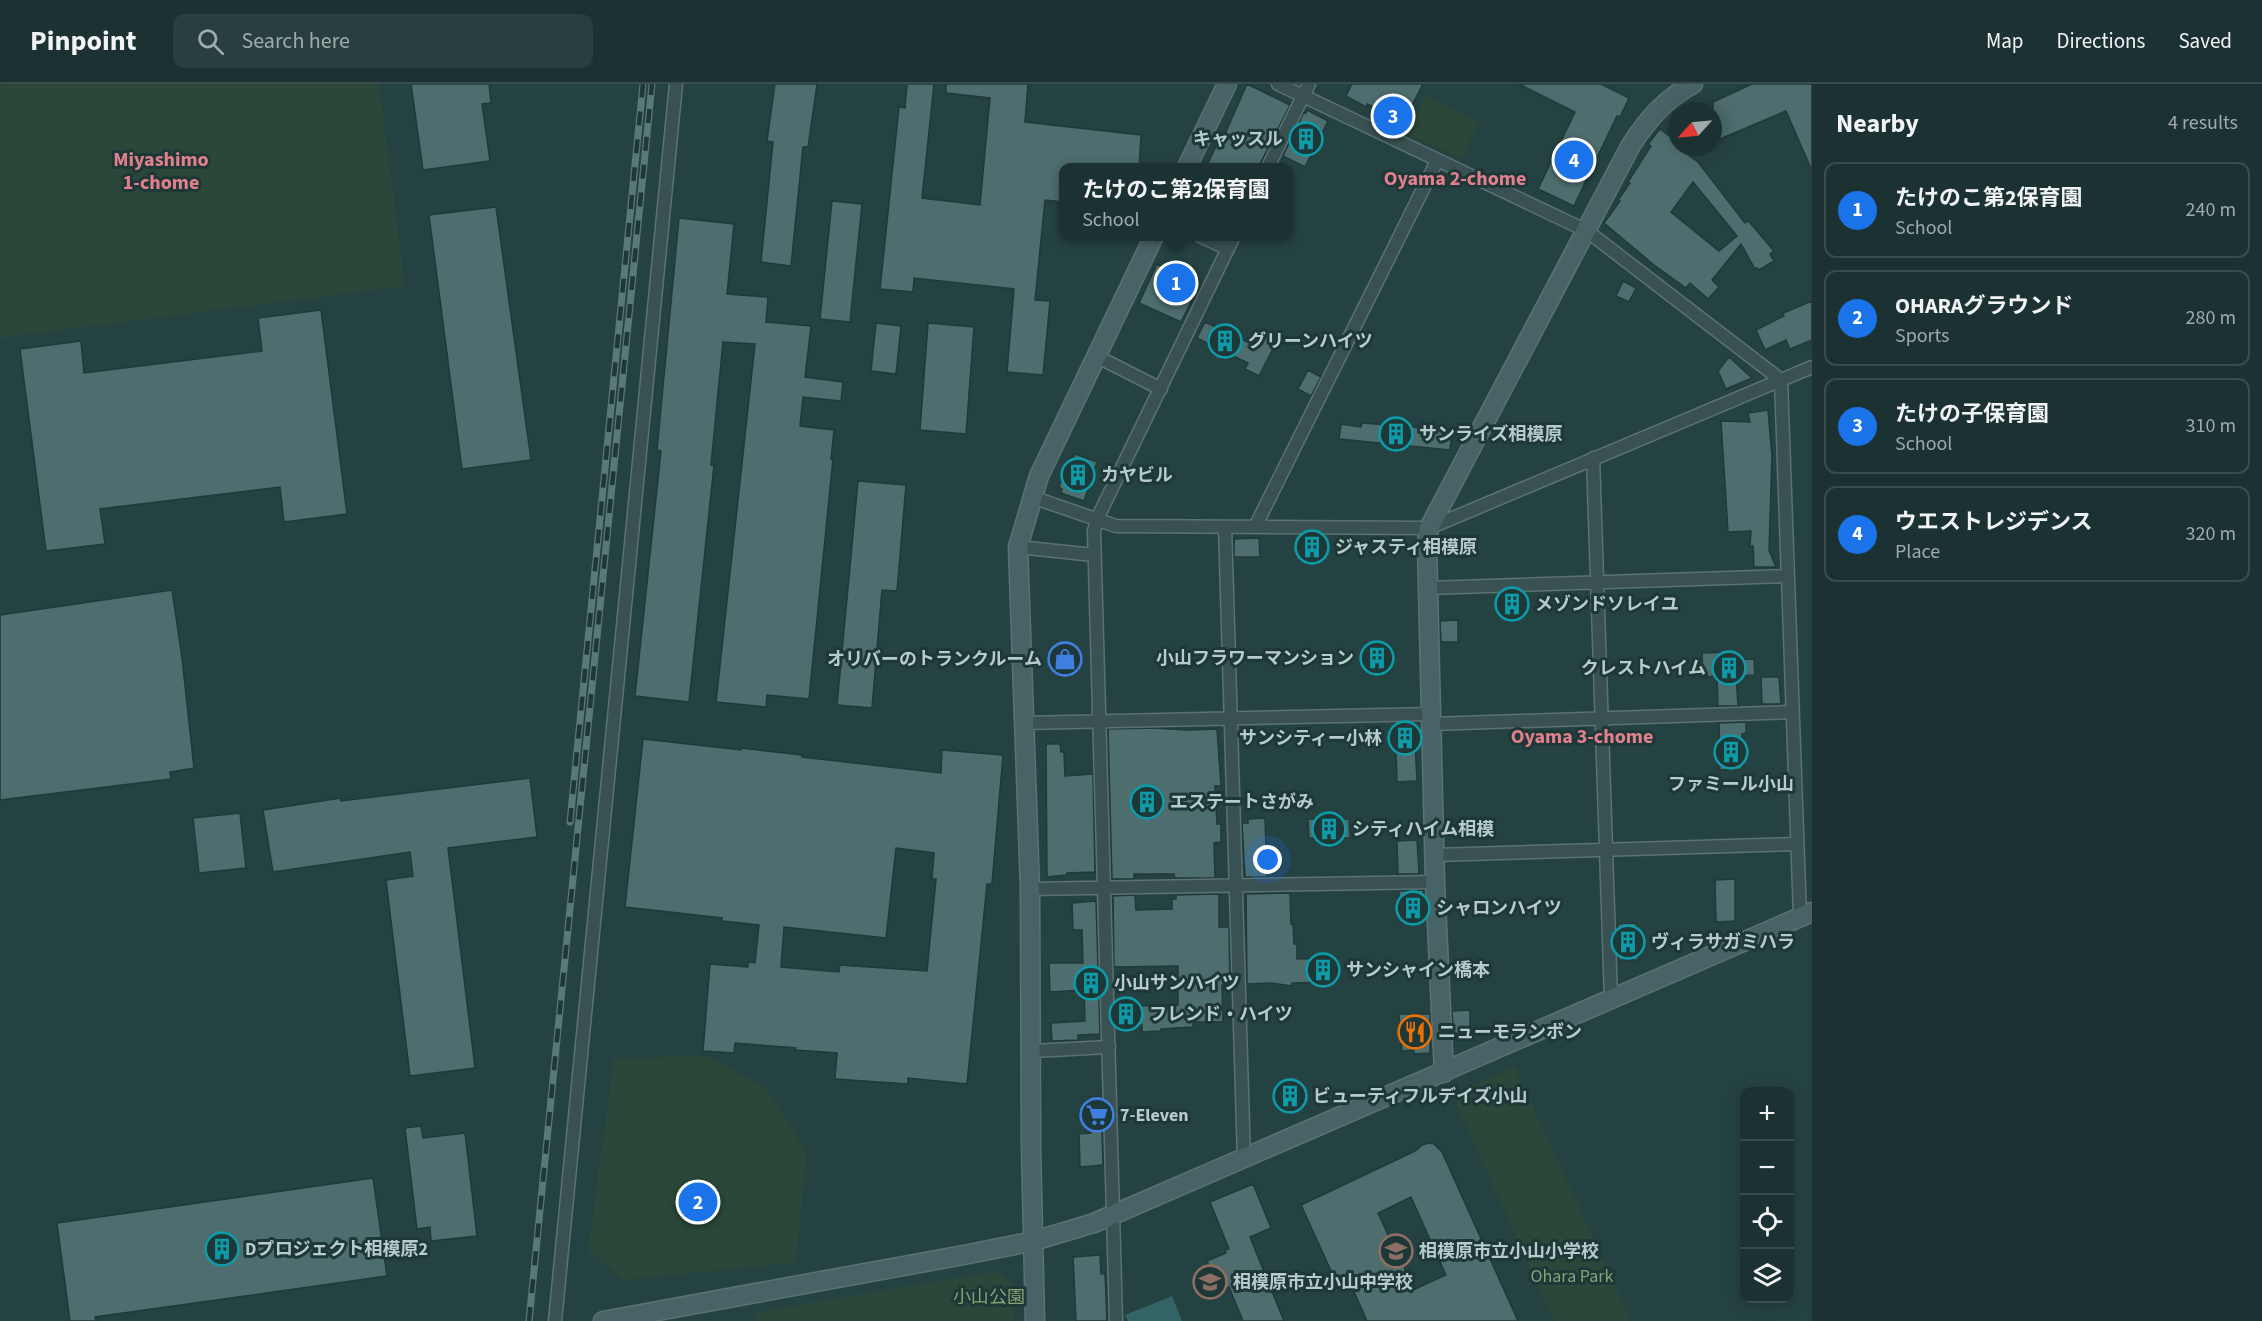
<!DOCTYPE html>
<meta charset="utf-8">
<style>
body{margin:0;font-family:"Source Sans 3","Noto Sans JP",sans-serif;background:#293e3e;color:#f1f3f6}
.controls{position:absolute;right:18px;bottom:18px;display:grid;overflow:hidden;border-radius:12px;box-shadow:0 3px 15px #0003}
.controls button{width:54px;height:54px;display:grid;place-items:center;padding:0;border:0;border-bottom:2px solid #3a4d4d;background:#1c3232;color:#f1f3f6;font:30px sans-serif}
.compass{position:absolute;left:1668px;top:18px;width:54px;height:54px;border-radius:50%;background:#1c3232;box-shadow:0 3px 15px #0003;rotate:243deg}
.you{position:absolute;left:1268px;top:776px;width:21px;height:21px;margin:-15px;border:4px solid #fff;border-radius:50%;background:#1a73e8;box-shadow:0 0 0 9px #1a73e833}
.badge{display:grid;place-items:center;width:39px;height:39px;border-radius:50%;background:#1a73e8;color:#fff;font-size:20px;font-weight:700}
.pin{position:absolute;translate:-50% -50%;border:3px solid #fff;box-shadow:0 2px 6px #0006}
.popup{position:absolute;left:1059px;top:79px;width:234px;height:78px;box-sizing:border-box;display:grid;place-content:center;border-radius:12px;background:#1c3232;filter:drop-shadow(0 2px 4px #0005);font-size:20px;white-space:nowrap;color:#a0aaac}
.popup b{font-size:22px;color:#f1f3f6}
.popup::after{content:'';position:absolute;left:50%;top:100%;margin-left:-12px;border:12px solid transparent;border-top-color:#1c3232}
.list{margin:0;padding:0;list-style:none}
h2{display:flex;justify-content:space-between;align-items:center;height:78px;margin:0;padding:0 24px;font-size:26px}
h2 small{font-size:20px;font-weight:400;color:#a0aaac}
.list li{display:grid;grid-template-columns:39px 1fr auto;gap:18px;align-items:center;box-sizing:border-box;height:96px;margin:0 12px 12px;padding:0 12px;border:2px solid #3a4d4d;border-radius:12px}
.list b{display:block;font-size:22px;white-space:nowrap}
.list p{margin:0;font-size:20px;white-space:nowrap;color:#a0aaac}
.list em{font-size:20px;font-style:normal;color:#a0aaac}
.icon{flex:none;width:33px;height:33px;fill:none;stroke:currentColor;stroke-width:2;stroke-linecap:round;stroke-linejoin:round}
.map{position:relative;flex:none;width:1812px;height:1237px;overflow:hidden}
header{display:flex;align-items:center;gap:36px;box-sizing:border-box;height:84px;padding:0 30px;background:#1c3232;border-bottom:2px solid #3a4d4d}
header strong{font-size:28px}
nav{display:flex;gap:33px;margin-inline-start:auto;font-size:21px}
.search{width:420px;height:54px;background:#293e3e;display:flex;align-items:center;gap:15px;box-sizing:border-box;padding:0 21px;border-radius:12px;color:#a0aaac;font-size:22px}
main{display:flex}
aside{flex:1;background:#1c3232}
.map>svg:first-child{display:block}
.green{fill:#2a4739}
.water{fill:#336364}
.building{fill:#4e6d6e;stroke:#203939;stroke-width:1.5;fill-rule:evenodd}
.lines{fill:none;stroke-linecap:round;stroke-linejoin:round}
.street-casing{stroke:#5a7272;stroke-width:15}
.secondary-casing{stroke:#5a7272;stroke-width:21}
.street{stroke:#395152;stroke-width:12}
.secondary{stroke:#476365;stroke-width:18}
.rail-casing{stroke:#5b7879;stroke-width:7}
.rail{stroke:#1e3737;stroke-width:4.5;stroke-dasharray:14;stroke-linecap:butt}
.labels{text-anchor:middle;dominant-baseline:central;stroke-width:6;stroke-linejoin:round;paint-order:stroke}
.poi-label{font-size:18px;font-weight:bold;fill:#b6cbcc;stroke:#1e3737;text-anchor:start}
.park-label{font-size:18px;fill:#84a373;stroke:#1e3737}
.neighbourhood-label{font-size:20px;font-weight:bold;fill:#e2818d;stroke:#1e3737}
</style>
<header>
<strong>Pinpoint</strong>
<div class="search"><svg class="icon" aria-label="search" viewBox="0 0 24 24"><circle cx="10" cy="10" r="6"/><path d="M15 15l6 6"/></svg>Search here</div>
<nav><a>Map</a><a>Directions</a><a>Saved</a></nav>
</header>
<main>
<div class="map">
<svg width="1812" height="1237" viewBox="0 0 1812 1237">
<rect width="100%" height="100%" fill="#254243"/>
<path class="green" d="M9,0H379L405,202L0,254V1Z
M1425,11L1477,37L1478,42L1461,75L1407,49Z
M708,972L767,1005L807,1069L796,1179L624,1196L588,1166L614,974Z
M1515,983L1631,1237H1554L1452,1010Z
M997,1187L1013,1199L1014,1237H755L756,1228Z"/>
<path class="water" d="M1172,1212L1182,1237H1128L1125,1231Z"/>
<path class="building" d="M411,0H489L491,19L482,20L490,77L423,86Z
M775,0H817L808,63H803L791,182L761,178L773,58L767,57Z
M907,0H934L922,114L980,121L990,14L946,9V0H1028L1025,38L1141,51L1139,84H1064V118L1045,116L1035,216L1050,217L1043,291L1007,288L1014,205L914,194L913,208L880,205L899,23L905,24Z
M1247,0L1290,21L1258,84H1218L1208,79L1218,58L1221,59Z
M1352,0H1423L1406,33L1388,24L1386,29L1367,20L1366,23L1346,12Z
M1519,0H1601L1629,14L1620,33L1617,32L1574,122L1538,105L1575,28Z
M1752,0H1812V87L1786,27L1713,58V18Z
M1307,26L1328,37L1305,83L1283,72L1304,28L1306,29Z
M1660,45L1677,58V63L1698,78L1745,139L1748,137L1751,140L1774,167L1770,170L1774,177L1759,186L1757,184L1755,185L1741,160L1712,196L1719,203L1708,215L1690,199L1686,204L1654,181L1604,139L1620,117L1618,116L1630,99L1628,98L1651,62L1648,60ZM1693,98L1737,152L1719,167L1671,128Z
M832,117L862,120L850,238L820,235Z
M496,123L531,376L462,385L429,131Z
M679,134L734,140L727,210L768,213L766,238L811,242L805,293L843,298L841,317L803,313L800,342L834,346L831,375H833L809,615L767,611L766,623L716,618L755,260L723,258L711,381H714L689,618L635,612L661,367L657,366Z
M1157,180L1200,200L1181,238L1139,219Z
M1623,197L1636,204L1629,218L1616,212Z
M1812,217V256L1790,265L1786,256L1765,266L1756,246L1784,232L1783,229Z
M321,226L347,430L284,438L280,403L100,425L105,460L46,467L20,265L81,257L84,289L262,267L258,234Z
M1205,238L1256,262L1262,250L1277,257L1259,292L1245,285L1248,279L1197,254Z
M876,239L901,242L896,290L871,287Z
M928,239L974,243L966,350L920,346Z
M1729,273L1752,294L1726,305L1718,287Z
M1308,286L1321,293L1311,312L1298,305Z
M1768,326L1772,372L1769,466L1776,483H1754L1753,462H1750L1751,447L1728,448L1721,337L1750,338L1748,329Z
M1362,339L1452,346L1450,366L1339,355L1341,340L1361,343Z
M1075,370L1097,378L1084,417L1061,409L1062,405L1059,403L1069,374L1073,375Z
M858,397L906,401L897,507L882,506L872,624L837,621Z
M1259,454L1260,473H1234V455Z
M1299,454H1325L1326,472H1299Z
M172,506L182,574L194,684L170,688L171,695L0,716V531Z
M1522,509L1523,531L1502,532V510Z
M1458,536V558H1441L1440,537Z
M1386,559L1388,589L1368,590L1366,560Z
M1732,568V576L1754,575L1755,591L1736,592L1738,622H1718L1717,592L1703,593L1702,569Z
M1761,593H1779L1781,620H1762Z
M1746,638V649L1742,650V685L1720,686L1719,639Z
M1395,639H1414L1417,697L1397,698Z
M1153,644L1189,646L1217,645L1221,702H1215L1217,740H1221V758L1214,759L1215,794H1175L1174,790H1134V795H1112L1108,645Z
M643,655L741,666V664L802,671V673L941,689L942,666L1003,671L992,800H987L967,1000L908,994V1000L835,995L837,969L795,966L796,964L735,959L734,969L703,967L710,880L748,883V878L755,879L759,841L722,837V834L625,823ZM896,764L934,769L932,795H936L927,887L840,881L839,888L781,883L784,843L886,854Z
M1046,660H1060L1061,668H1064L1065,692L1093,690L1095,788L1067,789V791L1047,793Z
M530,694L537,753L448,764L475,984L410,992L386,796L413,792L410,768L273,788L263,726L341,714V717Z
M240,729L246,784L199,789L193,734Z
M1265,734L1267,793H1245L1242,739H1248V735Z
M1308,735H1349L1350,754H1309Z
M1417,756L1419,790H1398L1397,757Z
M1735,795V837L1716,838L1715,796Z
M1423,806L1426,837L1399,838V807Z
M1290,809L1291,840L1293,839L1294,860H1297V875L1331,874L1333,898L1292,899V902L1271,899L1247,900L1246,810Z
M1219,810V843H1229L1230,900L1222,901L1223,938H1193V943L1161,945V947L1142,948V941H1116L1115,919H1137V922L1178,921V882L1114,883L1113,812L1135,811L1136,826L1172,825V815H1176V811Z
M1096,817L1100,950L1078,951V956L1052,957L1051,939L1085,937L1084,906L1050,908L1049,879H1083L1082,846H1073L1072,819Z
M1636,839L1638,876H1619L1618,840Z
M1470,926V952H1454L1452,927Z
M1399,930H1430V969L1414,970V966L1402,967Z
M1304,1000L1305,1023L1277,1024L1276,1001Z
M1101,1012L1103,1081L1080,1083L1079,1050L1091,1049L1090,1013Z
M421,1042L423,1054L465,1049L477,1152L431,1157L430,1143L417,1145L405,1044Z
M1429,1059L1434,1060L1442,1068L1518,1237H1367L1348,1194L1337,1200L1301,1121L1415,1067L1422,1061ZM1411,1113L1446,1191L1413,1206L1406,1191L1402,1173L1389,1153L1378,1129Z
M373,1094L387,1192L95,1233L96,1237H70L57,1139Z
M1253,1100L1271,1144L1250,1153L1284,1237H1243L1229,1203L1219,1207L1207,1177L1226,1169L1225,1166L1229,1165L1210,1118Z
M1100,1171L1101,1190L1105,1189L1107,1237H1076L1073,1173Z"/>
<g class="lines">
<defs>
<path id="street" d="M1278,0L1587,147L1781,296
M1268,83L1309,0
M1200,152L1228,165
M1096,272L1161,305
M1781,296L1800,833
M1593,374L1611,916
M1032,413L1116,442L1429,444L1812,283
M1225,443L1244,1075
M1255,443L1437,77
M1018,463L1094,471
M1428,504L1788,492
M1025,639L1432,630
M1432,640L1792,628
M1435,771L1797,760
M1030,805L1435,798
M1032,967L1109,963
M555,1237L676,0
M1116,1237L1094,447L1097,435L1234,152"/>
<path id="secondary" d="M1187,83L1227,0
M1444,989L1435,798L1428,504L1427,457L1429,444L1631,61C1648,35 1665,15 1693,0
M603,1237L969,1170L1034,1157L1094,1139L1812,828
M1035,1237L1031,1062L1030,805L1018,463L1039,392L1154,152"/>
</defs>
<use href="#street" class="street-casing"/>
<use href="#secondary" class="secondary-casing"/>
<use href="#street" class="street"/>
<use href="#secondary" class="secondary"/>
<defs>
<path id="rail" d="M570,738L643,0
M529,1237L652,0"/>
</defs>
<use href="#rail" class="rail-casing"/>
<use href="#rail" class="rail"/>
</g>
<defs>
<symbol id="building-ring" viewBox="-11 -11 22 22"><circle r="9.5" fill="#1e3737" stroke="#0f9aa8" stroke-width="1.5"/><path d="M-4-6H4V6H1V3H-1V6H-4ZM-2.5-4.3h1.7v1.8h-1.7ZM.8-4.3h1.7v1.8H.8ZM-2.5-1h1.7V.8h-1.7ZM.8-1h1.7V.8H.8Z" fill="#0f9aa8"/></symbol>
<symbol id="shop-ring" viewBox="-11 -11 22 22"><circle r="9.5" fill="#1e3737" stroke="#3f7fe0" stroke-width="1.5"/><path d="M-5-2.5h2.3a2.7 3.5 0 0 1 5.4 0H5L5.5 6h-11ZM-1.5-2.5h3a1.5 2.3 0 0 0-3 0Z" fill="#3f7fe0"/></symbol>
<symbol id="restaurant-ring" viewBox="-11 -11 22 22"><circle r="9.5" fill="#1e3737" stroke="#e8710a" stroke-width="1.5"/><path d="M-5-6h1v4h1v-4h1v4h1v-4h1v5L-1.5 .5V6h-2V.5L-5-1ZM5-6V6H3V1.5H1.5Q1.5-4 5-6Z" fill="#e8710a"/></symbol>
<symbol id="supermarket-ring" viewBox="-11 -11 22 22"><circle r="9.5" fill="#1e3737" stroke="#3f7fe0" stroke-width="1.5"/><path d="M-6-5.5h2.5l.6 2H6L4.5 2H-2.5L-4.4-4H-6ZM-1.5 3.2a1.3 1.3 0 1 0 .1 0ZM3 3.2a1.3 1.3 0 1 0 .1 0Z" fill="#3f7fe0"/></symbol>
<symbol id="school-ring" viewBox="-11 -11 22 22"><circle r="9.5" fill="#1e3737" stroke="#8d6e63" stroke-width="1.5"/><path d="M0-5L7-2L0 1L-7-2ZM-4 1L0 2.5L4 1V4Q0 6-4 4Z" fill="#8d6e63"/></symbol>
</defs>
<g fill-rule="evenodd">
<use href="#building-ring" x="1287" y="36" width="38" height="38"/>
<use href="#building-ring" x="1206" y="238" width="38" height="38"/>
<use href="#building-ring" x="1377" y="331" width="38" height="38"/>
<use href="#building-ring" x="1059" y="372" width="38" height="38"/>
<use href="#building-ring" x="1293" y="444" width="38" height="38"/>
<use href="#building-ring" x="1493" y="501" width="38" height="38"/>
<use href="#building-ring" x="1358" y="555" width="38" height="38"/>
<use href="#shop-ring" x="1046" y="556" width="38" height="38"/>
<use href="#building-ring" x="1710" y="565" width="38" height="38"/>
<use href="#building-ring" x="1386" y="635" width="38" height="38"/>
<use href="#building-ring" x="1712" y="649" width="38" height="38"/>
<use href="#building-ring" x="1128" y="699" width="38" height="38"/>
<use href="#building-ring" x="1310" y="726" width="38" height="38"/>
<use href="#building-ring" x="1394" y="805" width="38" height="38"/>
<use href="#building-ring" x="1609" y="839" width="38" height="38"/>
<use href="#building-ring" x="1304" y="867" width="38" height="38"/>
<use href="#building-ring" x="1072" y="880" width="38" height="38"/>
<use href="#building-ring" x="1107" y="911" width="38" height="38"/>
<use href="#restaurant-ring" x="1396" y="929" width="38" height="38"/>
<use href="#building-ring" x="1271" y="993" width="38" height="38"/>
<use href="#supermarket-ring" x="1078" y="1012" width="38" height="38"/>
<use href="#building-ring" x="203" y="1146" width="38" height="38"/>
<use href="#school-ring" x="1377" y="1148" width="38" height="38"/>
<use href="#school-ring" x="1191" y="1179" width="38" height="38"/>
</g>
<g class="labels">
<g class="poi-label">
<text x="1283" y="55" text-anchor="end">キャッスル</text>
<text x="1248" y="257">グリーンハイツ</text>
<text x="1419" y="350">サンライズ相模原</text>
<text x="1101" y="391">カヤビル</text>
<text x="1335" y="463">ジャスティ相模原</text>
<text x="1535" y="520">メゾンドソレイユ</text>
<text x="1354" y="574" text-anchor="end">小山フラワーマンション</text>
<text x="1042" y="575" text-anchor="end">オリバーのトランクルーム</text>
<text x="1706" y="584" text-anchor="end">クレストハイム</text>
<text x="1382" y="654" text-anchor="end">サンシティー小林</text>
<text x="1731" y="700" text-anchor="middle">ファミール小山</text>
<text x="1170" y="718">エステートさがみ</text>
<text x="1352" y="745">シティハイム相模</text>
<text x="1436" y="824">シャロンハイツ</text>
<text x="1651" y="858">ヴィラサガミハラ</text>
<text x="1346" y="886">サンシャイン橋本</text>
<text x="1114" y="899">小山サンハイツ</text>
<text x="1149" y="930">フレンド・ハイツ</text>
<text x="1438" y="948">ニューモランボン</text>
<text x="1313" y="1012">ビューティフルデイズ小山</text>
<text x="1120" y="1031">7-Eleven</text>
<text x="245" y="1165">Dプロジェクト相模原2</text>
<text x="1419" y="1167">相模原市立小山小学校</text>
<text x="1233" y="1198">相模原市立小山中学校</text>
</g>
<g class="park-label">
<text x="1572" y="1192">Ohara Park</text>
<text x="989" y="1213">小山公園</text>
</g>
<g class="neighbourhood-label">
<text x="161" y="76">Miyashimo<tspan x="161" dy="23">1-chome</tspan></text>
<text x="1455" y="95">Oyama 2-chome</text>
<text x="1582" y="653">Oyama 3-chome</text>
</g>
</g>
</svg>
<div class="controls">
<button>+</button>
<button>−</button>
<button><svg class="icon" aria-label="locate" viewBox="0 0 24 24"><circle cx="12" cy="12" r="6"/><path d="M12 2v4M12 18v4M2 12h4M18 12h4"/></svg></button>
<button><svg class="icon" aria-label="layers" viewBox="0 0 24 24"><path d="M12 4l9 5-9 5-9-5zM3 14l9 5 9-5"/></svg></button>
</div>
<svg class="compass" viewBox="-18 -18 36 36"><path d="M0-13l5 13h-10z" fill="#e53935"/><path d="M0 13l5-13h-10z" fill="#a0aaac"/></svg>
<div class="you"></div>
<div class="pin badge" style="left:1176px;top:199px">1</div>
<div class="popup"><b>たけのこ第2保育園</b>School</div>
<div class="pin badge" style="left:698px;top:1118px">2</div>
<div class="pin badge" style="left:1393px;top:32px">3</div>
<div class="pin badge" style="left:1574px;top:76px">4</div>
</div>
<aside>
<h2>Nearby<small>4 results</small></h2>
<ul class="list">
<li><span class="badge">1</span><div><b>たけのこ第2保育園</b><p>School</p></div><em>240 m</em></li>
<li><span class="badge">2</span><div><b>OHARAグラウンド</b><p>Sports</p></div><em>280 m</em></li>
<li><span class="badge">3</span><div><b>たけの子保育園</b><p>School</p></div><em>310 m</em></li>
<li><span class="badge">4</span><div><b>ウエストレジデンス</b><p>Place</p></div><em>320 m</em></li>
</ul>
</aside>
</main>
